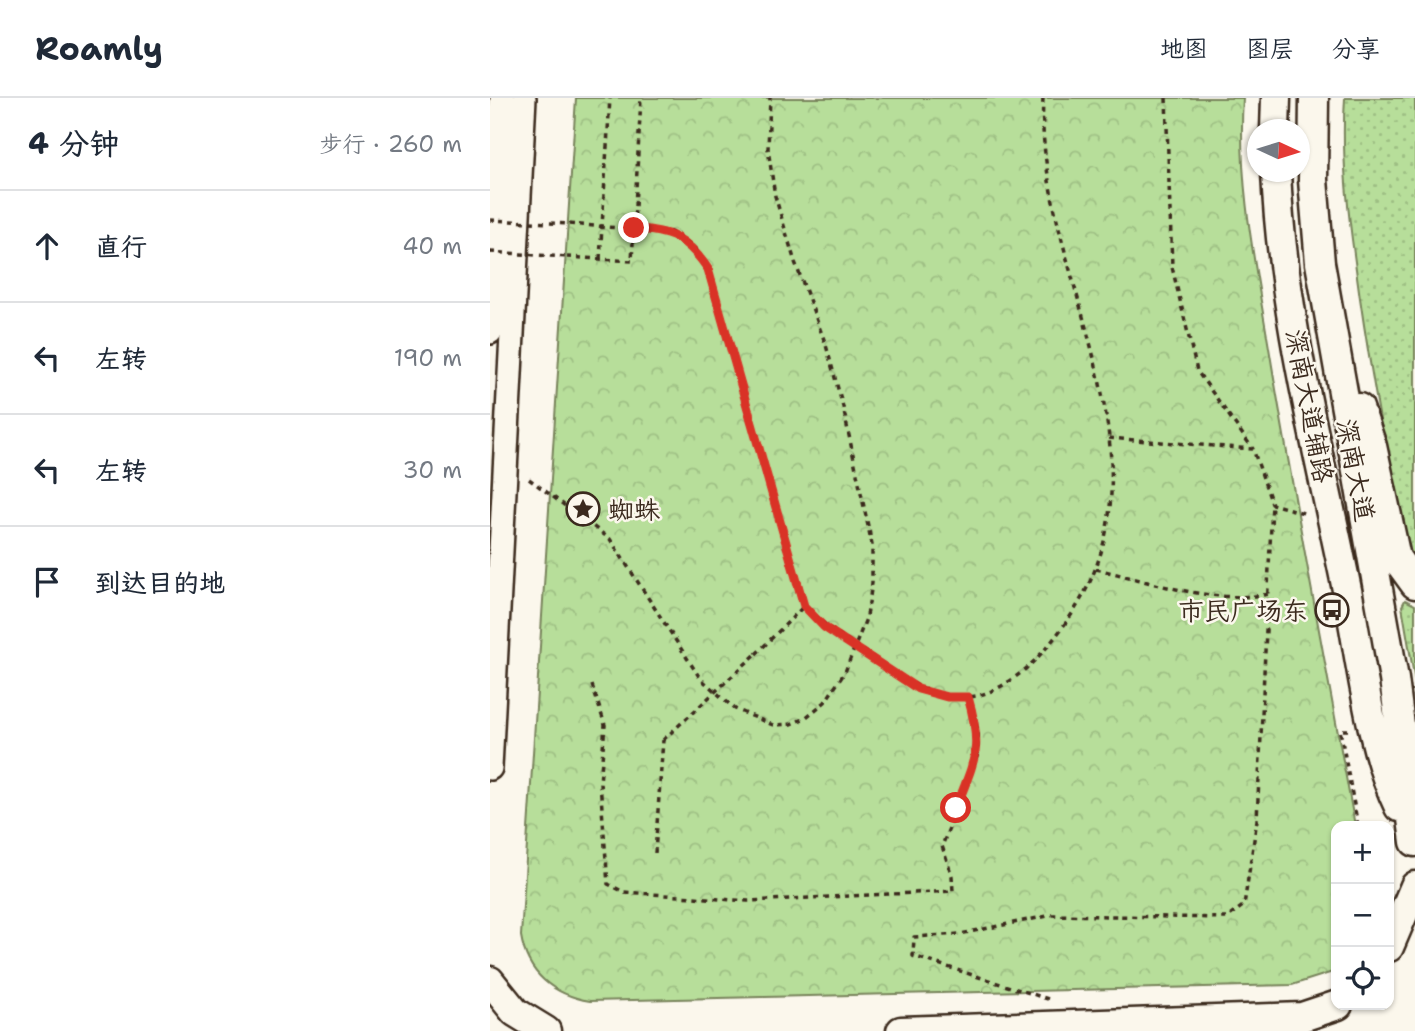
<!DOCTYPE html>
<html lang="zh">
<meta charset="utf-8">
<style>
body{margin:0;font-family:"Shantell Sans","LXGW WenKai TC",sans-serif;background:#f2f2f3;color:#1f2937}
.controls{position:absolute;right:21px;bottom:21px;display:grid;overflow:hidden;border-radius:14px;box-shadow:0 2px 5px #0004}
.controls button{width:63px;height:63px;display:grid;place-items:center;padding:0;border:0;border-bottom:2px solid #e0e1e3;background:#fff;color:#1f2937;font:35px sans-serif}
.compass{position:absolute;left:757px;top:21px;width:63px;height:63px;border-radius:50%;background:#fff;box-shadow:0 2px 5px #0004;rotate:94deg}
.stop{position:absolute;width:21px;height:21px;margin:-16px;border:5px solid #d93025;border-radius:50%;background:#fff}
.stop.end{background:#d93025;border-color:#fff;box-shadow:0 2px 7px #0008}
.list{margin:0;padding:0;list-style:none}
h2{display:flex;justify-content:space-between;align-items:center;height:91px;margin:0;padding:0 28px;font-size:30px}
h2 small{font-size:23px;font-weight:400;color:#747a83}
.list li{display:grid;grid-template-columns:46px 1fr auto;gap:21px;align-items:center;box-sizing:border-box;height:112px;padding:0 28px;border-top:2px solid #e0e1e3}
.list b{display:block;font-size:26px;white-space:nowrap}
.list em{font-size:23px;font-style:normal;color:#747a83}
.icon{flex:none;width:38px;height:38px;fill:none;stroke:currentColor;stroke-width:2;stroke-linecap:round;stroke-linejoin:round}
.map{position:relative;flex:none;width:925px;height:933px;overflow:hidden}
header{display:flex;align-items:center;gap:42px;box-sizing:border-box;height:98px;padding:0 35px;background:#fff;border-bottom:2px solid #e0e1e3}
header strong{font-size:33px}
nav{display:flex;gap:38px;margin-inline-start:auto;font-size:24px}
main{display:flex}
aside{flex:1;background:#fff}
.map>svg:first-child{display:block}
.grass{fill:url(#grass-dots);stroke:#79845c;stroke-width:2}
.park{fill:url(#park-crowns);stroke:#79845c;stroke-width:2}
.lines{fill:none;stroke-linecap:round;stroke-linejoin:round}
.minor-casing{stroke:#3b2a1e;stroke-width:28}
.major-casing{stroke:#3b2a1e;stroke-width:33}
.path{stroke:#3b2a1e;stroke-width:3.5;stroke-dasharray:5 5;stroke-linecap:butt}
.minor{stroke:#fbf7ec;stroke-width:23}
.major{stroke:#fbf7ec;stroke-width:28}
.path-bridge{stroke:#3b2a1e;stroke-width:3.5;stroke-dasharray:5 5;stroke-linecap:butt}
.route{stroke:#d93025;stroke-width:9}
.labels{text-anchor:middle;dominant-baseline:central;stroke-width:5;stroke-linejoin:round;paint-order:stroke}
.street-label{font-size:26px;fill:#3b2a1e;stroke:#fbf7ec}
.poi-label{font-size:26px;fill:#3b2a1e;stroke:#fbf7ec;text-anchor:start}
</style>
<header>
<strong>Roamly</strong>
<nav><a>地图</a><a>图层</a><a>分享</a></nav>
</header>
<main>
<aside>
<h2>4 分钟<small>步行 · 260 m</small></h2>
<ul class="list">
<li><svg class="icon" aria-label="ahead" viewBox="0 0 24 24"><path d="M12 20V5M6 11l6-6 6 6"/></svg><div><b>直行</b></div><em>40 m</em></li>
<li><svg class="icon" aria-label="left" viewBox="0 0 24 24"><path d="M17 20v-9H6M10 6l-5 5 5 5"/></svg><div><b>左转</b></div><em>190 m</em></li>
<li><svg class="icon" aria-label="left" viewBox="0 0 24 24"><path d="M17 20v-9H6M10 6l-5 5 5 5"/></svg><div><b>左转</b></div><em>30 m</em></li>
<li><svg class="icon" aria-label="arrive" viewBox="0 0 24 24"><path d="M6 21V4h12l-3 4 3 4H6"/></svg><div><b>到达目的地</b></div></li>
</ul>
</aside>
<div class="map">
<svg width="925" height="933" viewBox="0 0 925 933">
<defs>
<pattern id="grass-dots" width="8" height="8" patternUnits="userSpaceOnUse" patternTransform="scale(1.75)"><rect width="8" height="8" fill="#b7de9a"/><path d="M2 2h.1M6 6h.1" fill="none" stroke="#9ebf84" stroke-width="1.8" stroke-linecap="round"/></pattern>
<pattern id="park-crowns" width="20" height="18" patternUnits="userSpaceOnUse" patternTransform="scale(1.75)"><rect width="20" height="18" fill="#b7de9a"/><path d="M2 6a3 3 0 1 1 6 0M12 15a3 3 0 1 1 6 0" fill="none" stroke="#9ebf84"/></pattern>
</defs>
<rect width="100%" height="100%" fill="#fbf7ec"/>
<filter id="ink" filterUnits="userSpaceOnUse"><feTurbulence type="fractalNoise" baseFrequency=".0143" numOctaves="2"/><feDisplacementMap in="SourceGraphic" scale="14" xChannelSelector="R" yChannelSelector="G"/><feConvolveMatrix kernelMatrix="1 2 1 2 8 2 1 2 1" color-interpolation-filters="sRGB"/></filter>
<g filter="url(#ink)">
<path class="grass" d="M855,0H925V469L913,445C896,354 878,263 866,171C858,114 851,57 855,0Z
M915,502L925,507V584L912,508Z"/>
<path class="park" d="M86,0H753C747,90 768,180 782,268C808,422 837,575 865,728H846V873L802,887L100,903C64,897 37,876 31,838Z"/>
<g class="lines">
<defs>
<path id="minor" d="M0,234L12,0
M0,670L34,0"/>
<path id="major" d="M824,0L823,82L830,165L904,581L925,744
M785,32L786,0
M786,74C792,216 830,358 858,497C871,562 880,650 909,709
M869,310L882,348L906,460L925,486
M899,849L925,788
M0,883L25,914L56,933
M411,933L812,919L848,907"/>
</defs>
<use href="#minor" class="minor-casing"/>
<use href="#major" class="major-casing"/>
<path class="path" d="M676,0L682,169L707,273L763,351
M79,126L180,134L203,149L218,171L314,508C332,527 351,538 372,552C412,580 455,616 506,591C537,575 557,551 577,523C693,361 544,171 553,0
M77,159L142,163L151,0
M110,161L120,0
M619,340L763,351L782,406L817,416
M39,381L120,441L210,580L245,611L283,627L301,626L315,620L335,604L355,574L377,518L382,485V447L353,309L336,247L305,164L285,98L278,51L280,0
M606,471C660,483 723,507 779,496
M266,556L314,508
M102,587L115,627L110,685L118,786L134,794L258,803L463,793L462,778L452,748L487,658L488,634L478,599
M858,632H850L868,728
M165,755L173,642
M558,901L423,858L424,839L470,836L562,817L737,820L754,807L767,722L782,406"/>
<use href="#minor" class="minor"/>
<use href="#major" class="major"/>
<path class="path-bridge" d="M0,122L79,126
M0,154L77,159
M173,642L266,556"/>
</g>
</g>
<g class="lines" filter="url(#ink)">
<path class="route" d="M144,130C182,135 195,137 218,171L314,508L334,529L428,591L457,599H478C493,651 485,661 466,710"/>
</g>
<defs>
<symbol id="sight-ring" viewBox="-11 -11 22 22"><circle r="9.5" fill="#fbf7ec" stroke="#3b2a1e" stroke-width="1.5"/><path d="M0-6L1.8-2.2L6-1.7L2.9 1.2L3.7 5.4L0 3.3L-3.7 5.4L-2.9 1.2L-6-1.7L-1.8-2.2Z" fill="#3b2a1e"/></symbol>
<symbol id="bus-ring" viewBox="-11 -11 22 22"><circle r="9.5" fill="#fbf7ec" stroke="#3b2a1e" stroke-width="1.5"/><path d="M-5-6H5V4H4V6H2V4H-2V6H-4V4H-5ZM-3.5-4V0h7V-4ZM-3.5 1.2v1.5H-2V1.2ZM2 1.2v1.5H3.5V1.2Z" fill="#3b2a1e"/></symbol>
</defs>
<g fill-rule="evenodd">
<use href="#sight-ring" x="74" y="392" width="38" height="38"/>
<use href="#bus-ring" x="823" y="493" width="38" height="38"/>
</g>
<g class="labels">
<g class="street-label">
<text transform="translate(820 308) rotate(79)">深南大道辅路</text>
<text transform="translate(866 372) rotate(79)">深南大道</text>
</g>
<g class="poi-label">
<text x="118" y="411">蜘蛛</text>
<text x="818" y="512" text-anchor="end">市民广场东</text>
</g>
</g>
</svg>
<div class="controls">
<button>+</button>
<button>−</button>
<button><svg class="icon" aria-label="locate" viewBox="0 0 24 24"><circle cx="12" cy="12" r="6"/><path d="M12 2v4M12 18v4M2 12h4M18 12h4"/></svg></button>
</div>
<svg class="compass" viewBox="-18 -18 36 36"><path d="M0-13l5 13h-10z" fill="#e53935"/><path d="M0 13l5-13h-10z" fill="#747a83"/></svg>
<div class="stop" style="left:466px;top:710px"></div>
<div class="stop end" style="left:144px;top:130px"></div>
</div>
</main>
